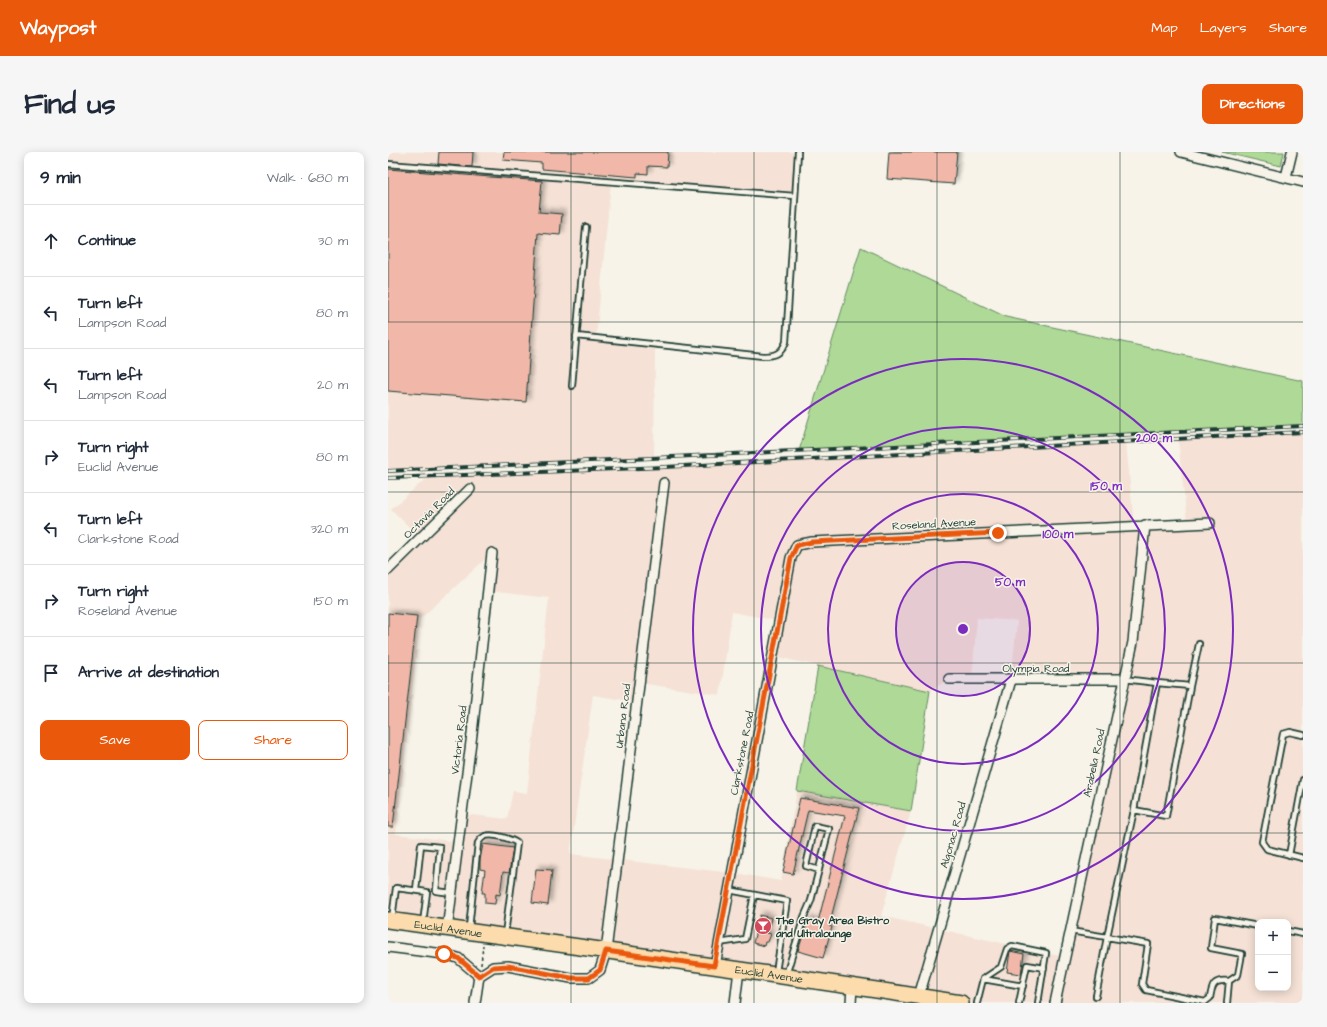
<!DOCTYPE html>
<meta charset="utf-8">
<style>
body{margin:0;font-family:"Architects Daughter",sans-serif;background:#f6f6f7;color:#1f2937}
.controls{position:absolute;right:12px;bottom:12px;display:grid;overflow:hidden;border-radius:8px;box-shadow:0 2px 10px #0003}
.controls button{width:36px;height:36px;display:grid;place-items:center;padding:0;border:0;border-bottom:1px solid #e0e1e3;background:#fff;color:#1f2937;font:20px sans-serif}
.stop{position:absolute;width:12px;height:12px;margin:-9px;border:3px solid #ea580c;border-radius:50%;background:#fff}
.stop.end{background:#ea580c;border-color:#fff;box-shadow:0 1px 4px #0008}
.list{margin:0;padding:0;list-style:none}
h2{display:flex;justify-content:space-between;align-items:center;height:52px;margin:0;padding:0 16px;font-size:17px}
h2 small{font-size:13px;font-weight:400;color:#747a83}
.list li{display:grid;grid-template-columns:26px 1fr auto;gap:12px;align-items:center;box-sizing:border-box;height:72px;padding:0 16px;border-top:1px solid #e0e1e3}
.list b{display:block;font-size:15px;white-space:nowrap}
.list p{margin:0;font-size:13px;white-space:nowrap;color:#747a83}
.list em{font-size:13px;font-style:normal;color:#747a83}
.actions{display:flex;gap:8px;padding:12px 16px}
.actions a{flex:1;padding:9px 0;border:1px solid #ea580c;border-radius:8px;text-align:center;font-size:14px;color:#ea580c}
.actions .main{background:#ea580c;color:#fff}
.icon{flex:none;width:22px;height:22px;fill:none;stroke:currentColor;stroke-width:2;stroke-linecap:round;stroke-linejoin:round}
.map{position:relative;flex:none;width:915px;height:851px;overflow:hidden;border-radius:8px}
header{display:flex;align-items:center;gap:24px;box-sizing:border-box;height:56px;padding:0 20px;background:#ea580c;color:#fff}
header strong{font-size:19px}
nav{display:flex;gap:22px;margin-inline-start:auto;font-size:14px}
.intro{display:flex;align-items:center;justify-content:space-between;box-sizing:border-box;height:96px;padding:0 24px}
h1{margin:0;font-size:28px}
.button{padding:10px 18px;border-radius:8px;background:#ea580c;color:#fff;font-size:14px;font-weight:700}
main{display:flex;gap:24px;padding:0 24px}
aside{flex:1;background:#fff;border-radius:8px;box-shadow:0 2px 10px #0003}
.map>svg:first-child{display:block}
.built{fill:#f5e1d5;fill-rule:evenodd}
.green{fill:#aed996;stroke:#668b65}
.building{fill:#f1b8a9;stroke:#1f3d34;filter:url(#shadow)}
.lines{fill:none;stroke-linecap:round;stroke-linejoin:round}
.lane-casing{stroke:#1f3d34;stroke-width:8}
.street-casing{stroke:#1f3d34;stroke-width:12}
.primary-casing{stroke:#1f3d34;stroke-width:18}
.path{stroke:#1f3d34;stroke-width:1.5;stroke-dasharray:3 3;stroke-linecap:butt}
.lane{stroke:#f7f3e8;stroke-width:4.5}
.street{stroke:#f7f3e8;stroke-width:9}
.primary{stroke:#fcdcac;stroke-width:15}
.rail-casing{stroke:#1f3d34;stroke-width:4}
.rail{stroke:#f7f3e8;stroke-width:2.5;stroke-dasharray:8;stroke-linecap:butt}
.route{stroke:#ea580c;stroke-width:5}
.grid{fill:none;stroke:#1f3d34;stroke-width:1;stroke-opacity:0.55}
.ring{fill:none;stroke:#7b2cbf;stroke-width:2}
.labels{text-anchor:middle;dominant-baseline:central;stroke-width:3;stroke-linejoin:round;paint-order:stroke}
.street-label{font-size:11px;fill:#1f3d34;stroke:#f7f3e8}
.poi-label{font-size:11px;font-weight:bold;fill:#1f3d34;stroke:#f7f3e8;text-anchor:start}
.centre{fill:#7b2cbf;stroke:#f7f3e8;stroke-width:2}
.ring-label{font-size:12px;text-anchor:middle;font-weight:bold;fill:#7b2cbf;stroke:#f7f3e8;stroke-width:3;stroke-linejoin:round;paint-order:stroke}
</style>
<header>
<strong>Waypost</strong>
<nav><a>Map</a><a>Layers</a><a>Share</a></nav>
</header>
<div class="intro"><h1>Find us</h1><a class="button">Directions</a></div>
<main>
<aside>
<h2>9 min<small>Walk · 680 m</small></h2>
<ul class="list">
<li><svg class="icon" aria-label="ahead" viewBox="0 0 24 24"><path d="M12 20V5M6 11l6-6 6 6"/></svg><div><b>Continue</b></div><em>30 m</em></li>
<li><svg class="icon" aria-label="left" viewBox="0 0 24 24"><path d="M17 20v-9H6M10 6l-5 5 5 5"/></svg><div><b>Turn left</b><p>Lampson Road</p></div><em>80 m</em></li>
<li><svg class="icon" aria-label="left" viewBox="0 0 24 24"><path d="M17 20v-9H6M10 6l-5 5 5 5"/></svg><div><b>Turn left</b><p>Lampson Road</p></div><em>20 m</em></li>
<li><svg class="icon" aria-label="right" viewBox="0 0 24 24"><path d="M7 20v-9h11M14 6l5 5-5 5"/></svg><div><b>Turn right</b><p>Euclid Avenue</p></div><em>80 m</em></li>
<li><svg class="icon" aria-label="left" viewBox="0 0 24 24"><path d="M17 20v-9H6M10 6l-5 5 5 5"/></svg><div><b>Turn left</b><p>Clarkstone Road</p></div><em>320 m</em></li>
<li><svg class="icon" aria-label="right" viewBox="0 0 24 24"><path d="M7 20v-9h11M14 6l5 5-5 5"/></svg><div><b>Turn right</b><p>Roseland Avenue</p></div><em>150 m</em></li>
<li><svg class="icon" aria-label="arrive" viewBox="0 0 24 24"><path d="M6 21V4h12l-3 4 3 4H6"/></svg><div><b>Arrive at destination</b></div></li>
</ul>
<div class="actions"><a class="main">Save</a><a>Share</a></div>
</aside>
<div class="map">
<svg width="915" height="851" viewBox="0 0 915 851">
<defs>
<filter id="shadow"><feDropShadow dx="3.5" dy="-3.5" stdDeviation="2" flood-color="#0004"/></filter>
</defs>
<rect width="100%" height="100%" fill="#f7f3e8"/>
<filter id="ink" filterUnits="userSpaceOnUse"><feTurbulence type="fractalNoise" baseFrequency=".025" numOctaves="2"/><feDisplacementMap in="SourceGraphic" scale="8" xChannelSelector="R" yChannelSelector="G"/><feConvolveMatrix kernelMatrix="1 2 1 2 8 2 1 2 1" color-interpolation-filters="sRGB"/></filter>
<g filter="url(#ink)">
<path class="built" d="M0,0H410L407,44L223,30L208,186L267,193L266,306L0,319Z
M915,280V851H573L0,768V418L32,386L3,357L40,325L277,315L738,290L746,374L799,371L790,287ZM104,401L100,439L161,446L139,641L125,639L119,667L74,662L70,690L8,682L32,467ZM344,460L391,469L385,504L542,539L561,527L584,528L589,466L629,469L623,528L736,527L676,805L493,764L523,659L409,639L393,729L352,722L182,702L205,543L249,550L252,531L332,543ZM870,770H900V836H870Z"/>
<path class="green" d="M834,0H896L893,14Z
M473,95L618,165L915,229V274L411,299Z
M430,514L542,539L523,659L409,639Z"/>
<path class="building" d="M51,0H85L84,15L50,12Z
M116,0H280L279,15L260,14V22L249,21V25L154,17V11L115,8Z
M501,0H569L566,32L499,27Z
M0,17L154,29L151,60L174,62L172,83L150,81L138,250L0,239Z
M0,461L29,464L5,675H0Z
M412,646L471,656L441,774L444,775L435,806L410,799L420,768L430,770L457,664L420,658L405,722L395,720Z
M95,692L125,696L121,721L115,720L112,743L108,742L107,752L97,751V741H94L97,718L92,717V708Z
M148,717L164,718L160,753L144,751Z
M372,763L383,766L379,781L383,782L380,790H377L376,794L365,791Z
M622,799L636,802L633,822L619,820Z"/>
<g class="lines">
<defs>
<path id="lane" d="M0,12L407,44
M188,184L375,204C387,204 393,202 398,190L410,0
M184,234L198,75
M769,531L802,534L811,492
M915,583L902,580L895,582L874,690L879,697L915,706
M746,658L778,664L802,534
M901,703L915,628
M28,738L33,693L52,695L48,739L64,741
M341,738L399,749L388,820
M4,767L8,736L39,740L35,771
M81,776L90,691C92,688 93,686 97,684C105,681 123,687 129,691L117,782
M682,779L719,785L746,658L769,531L736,527
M900,779L915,782
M331,791L357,787L366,743
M398,823L416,765L423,749L441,677L427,674L418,714L431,718
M595,827L635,834
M708,844L719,785L760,792L754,832L758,838L817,850L822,846C824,833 826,827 841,829
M589,851L595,827L613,815L619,797L624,794L658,801L650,851
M631,851L639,813L656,816
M839,851L841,829L850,823L854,802L823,796L827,766L870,774"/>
<path id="street" d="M793,0L915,30
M898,25L904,0
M0,418L82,337
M561,527H736
M59,778L84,582L104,401
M0,795L56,802L70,806L91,824
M327,814L403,406L409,393L424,390L822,371
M531,844L623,528
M87,851L91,824L105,815L120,814L183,826H201L212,818L218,799L276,331
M347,851L351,818
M463,851L464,835
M667,851L745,490L757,373"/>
<g id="primary">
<path id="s1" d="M0,768C191,795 382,821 573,851"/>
</g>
</defs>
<use href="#lane" class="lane-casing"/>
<use href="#street" class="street-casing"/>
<use href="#primary" class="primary-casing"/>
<path class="path" d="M93,813L95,793"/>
<use href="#lane" class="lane"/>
<use href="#street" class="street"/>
<use href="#primary" class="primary"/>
<defs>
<path id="rail" d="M0,319L915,274
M0,326L277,315L915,280"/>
</defs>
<use href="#rail" class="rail-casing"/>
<use href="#rail" class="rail"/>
</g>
</g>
<g class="lines" filter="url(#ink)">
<path class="route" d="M56,802L70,806L91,824L105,815L120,814L183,826H201L212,818L218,799L326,814L403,406L409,393L424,390L610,381"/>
</g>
<path class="grid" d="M183,0V851M366,0V851M549,0V851M732,0V851M0,170H915M0,340H915M0,511H915M0,681H915"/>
<circle cx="575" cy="477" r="67" fill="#7b2cbf" fill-opacity=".12"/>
<g class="ring">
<circle cx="575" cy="477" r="67"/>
<circle cx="575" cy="477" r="135"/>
<circle cx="575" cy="477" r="202"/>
<circle cx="575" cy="477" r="270"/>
</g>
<defs>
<symbol id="bar-disc" viewBox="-11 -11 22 22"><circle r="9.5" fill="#d1495b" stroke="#f7f3e8"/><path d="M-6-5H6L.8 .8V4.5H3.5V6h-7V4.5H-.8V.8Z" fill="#fff"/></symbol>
</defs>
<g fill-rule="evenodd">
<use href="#bar-disc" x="365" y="764" width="20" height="20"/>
</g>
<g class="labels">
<g class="street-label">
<text transform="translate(41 361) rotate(-45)">Octavia Road</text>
<text transform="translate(546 372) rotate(-3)">Roseland Avenue</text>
<text x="648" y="516">Olympia Road</text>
<text transform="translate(235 564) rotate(-83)">Urbana Road</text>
<text transform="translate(71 588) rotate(-83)">Victoria Road</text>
<text transform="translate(354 601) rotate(-79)">Clarkstone Road</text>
<text transform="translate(706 611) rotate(-78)">Arabella Road</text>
<text transform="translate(565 683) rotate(-74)">Algonac Road</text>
<text stroke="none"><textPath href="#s1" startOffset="61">Euclid Avenue</textPath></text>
<text stroke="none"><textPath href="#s1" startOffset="385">Euclid Avenue</textPath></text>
</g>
<g class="poi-label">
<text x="388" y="768">The Gray Area Bistro<tspan x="388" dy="13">and Ultralounge</tspan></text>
</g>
</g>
<circle cx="575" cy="477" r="6" class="centre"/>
<g class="ring-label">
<text x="766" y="290">200 m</text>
<text x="718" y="338">150 m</text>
<text x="670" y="386">100 m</text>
<text x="622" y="434">50 m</text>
</g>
</svg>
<div class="controls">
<button>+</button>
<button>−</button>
</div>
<div class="stop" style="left:56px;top:802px"></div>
<div class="stop end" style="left:610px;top:381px"></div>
</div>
</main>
